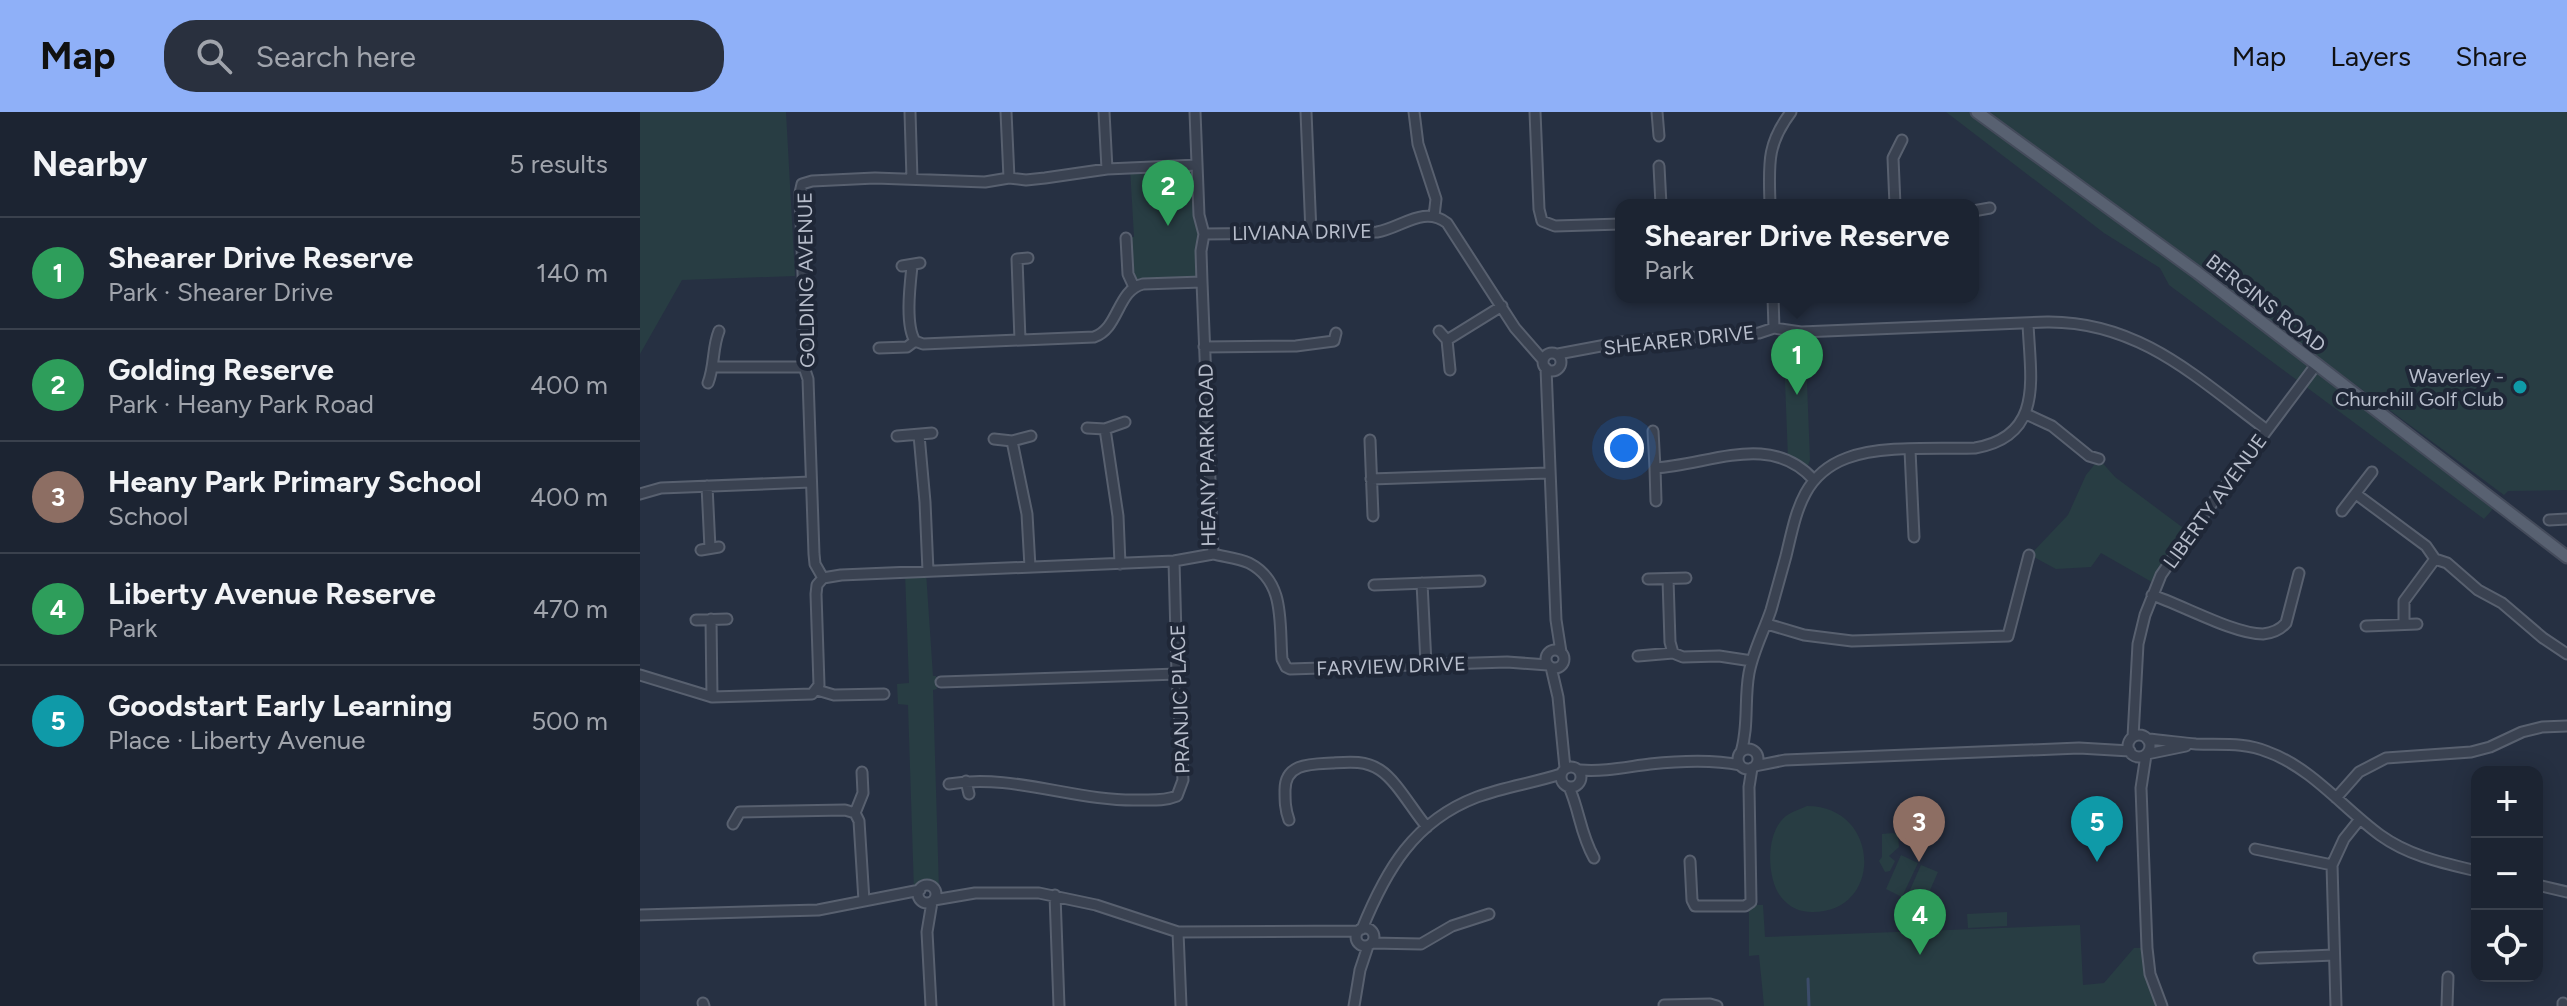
<!DOCTYPE html>
<meta charset="utf-8">
<style>
body{margin:0;font-family:Figtree,sans-serif;background:#29303e;color:#f1f3f6}
.controls{position:absolute;right:24px;bottom:24px;display:grid;overflow:hidden;border-radius:16px;box-shadow:0 4px 20px #0003}
.controls button{width:72px;height:72px;display:grid;place-items:center;padding:0;border:0;border-bottom:2px solid #3a414d;background:#1c2432;color:#f1f3f6;font:40px sans-serif}
.you{position:absolute;left:984px;top:336px;width:28px;height:28px;margin:-20px;border:6px solid #fff;border-radius:50%;background:#1a73e8;box-shadow:0 0 0 12px #1a73e833}
.badge{display:grid;place-items:center;width:52px;height:52px;border-radius:50%;background:#8fb0f8;color:#fff;font-size:26px;font-weight:700}
.pin{position:absolute;translate:-50% -66px;filter:drop-shadow(0 2px 4px #0008)}
.pin::after{content:'';position:absolute;top:42px;width:28px;height:24px;background:inherit;clip-path:polygon(0 0,100% 0,50% 100%)}
.popup{position:absolute;left:975px;top:87px;width:364px;height:104px;box-sizing:border-box;display:grid;place-content:center;border-radius:16px;background:#1c2432;filter:drop-shadow(0 2px 6px #0005);font-size:26px;white-space:nowrap;color:#a0a4ac}
.popup b{font-size:30px;color:#f1f3f6}
.popup::after{content:'';position:absolute;left:50%;top:100%;margin-left:-16px;border:16px solid transparent;border-top-color:#1c2432}
.list{margin:0;padding:0;list-style:none}
h2{display:flex;justify-content:space-between;align-items:center;height:104px;margin:0;padding:0 32px;font-size:34px}
h2 small{font-size:26px;font-weight:400;color:#a0a4ac}
.list li{display:grid;grid-template-columns:52px 1fr auto;gap:24px;align-items:center;box-sizing:border-box;height:112px;padding:0 32px;border-top:2px solid #3a414d}
.list b{display:block;font-size:30px;white-space:nowrap}
.list p{margin:0;font-size:26px;white-space:nowrap;color:#a0a4ac}
.list em{font-size:26px;font-style:normal;color:#a0a4ac}
.icon{flex:none;width:44px;height:44px;fill:none;stroke:currentColor;stroke-width:2;stroke-linecap:round;stroke-linejoin:round}
.map{position:relative;flex:none;width:1927px;height:894px;overflow:hidden}
header{display:flex;align-items:center;gap:48px;box-sizing:border-box;height:112px;padding:0 40px;background:#8fb0f8;color:#111}
header strong{font-size:38px}
nav{display:flex;gap:44px;margin-inline-start:auto;font-size:28px}
.search{width:560px;height:72px;background:#29303e;display:flex;align-items:center;gap:20px;box-sizing:border-box;padding:0 28px;border-radius:32px;color:#a0a4ac;font-size:30px}
main{display:flex}
aside{flex:1;background:#1c2432}
.map>svg:first-child{display:block}
.green{fill:#283d43}
.lines{fill:none;stroke-linecap:round;stroke-linejoin:round}
.stream{stroke:#3c4c6a;stroke-width:3}
.minor-casing{stroke:#58606f;stroke-width:13}
.major-casing{stroke:#444b5b;stroke-width:15}
.minor{stroke:#3a4251;stroke-width:9}
.major{stroke:#586171;stroke-width:11}
.culture-dot{fill:#0f9aa8;stroke:#1f2737;stroke-width:3}
.labels{text-anchor:middle;dominant-baseline:central;stroke-width:8;stroke-linejoin:round;paint-order:stroke}
.street-label{font-size:20px;fill:#b7bdcb;stroke:#1f2737}
.poi-label{font-size:20px;fill:#b7bdcb;stroke:#1f2737;text-anchor:end}
</style>
<header>
<strong>Map</strong>
<div class="search"><svg class="icon" aria-label="search" viewBox="0 0 24 24"><circle cx="10" cy="10" r="6"/><path d="M15 15l6 6"/></svg>Search here</div>
<nav><a>Map</a><a>Layers</a><a>Share</a></nav>
</header>
<main>
<aside>
<h2>Nearby<small>5 results</small></h2>
<ul class="list">
<li><span class="badge" style="background:#2e9e5b">1</span><div><b>Shearer Drive Reserve</b><p>Park · Shearer Drive</p></div><em>140 m</em></li>
<li><span class="badge" style="background:#2e9e5b">2</span><div><b>Golding Reserve</b><p>Park · Heany Park Road</p></div><em>400 m</em></li>
<li><span class="badge" style="background:#8d6e63">3</span><div><b>Heany Park Primary School</b><p>School</p></div><em>400 m</em></li>
<li><span class="badge" style="background:#2e9e5b">4</span><div><b>Liberty Avenue Reserve</b><p>Park</p></div><em>470 m</em></li>
<li><span class="badge" style="background:#0f9aa8">5</span><div><b>Goodstart Early Learning</b><p>Place · Liberty Avenue</p></div><em>500 m</em></li>
</ul>
</aside>
<div class="map">
<svg width="1927" height="894" viewBox="0 0 1927 894">
<rect width="100%" height="100%" fill="#263042"/>
<path class="green" d="M0,0H146L155,164L42,168L0,242Z
M1306,0H1341L1858,391L1844,407L1529,173L1520,156L1464,121Z
M1348,0H1927V378L1868,379L1864,383Z
M557,53L562,170L494,175L486,126L494,125L490,55Z
M1143,217L1165,220L1170,348L1166,359L1148,347Z
M1459,347L1475,365L1550,421L1517,473L1461,441L1451,455L1416,457L1390,443L1428,403L1446,363Z
M265,460H286L293,564H296L297,577L293,578L299,778L287,773L274,779L268,593L258,592L257,572L269,571Z
M1167,694C1241,694 1244,801 1172,800C1159,800 1149,795 1141,785C1127,767 1126,727 1141,709C1147,701 1158,698 1167,694Z
M1253,721L1258,723L1259,735L1249,744L1255,749L1250,759L1245,760L1239,749L1242,745V722Z
M1261,743L1278,751L1262,785L1246,777Z
M1281,753L1298,760L1283,794L1266,787Z
M1109,793H1123L1125,825L1440,813L1443,873L1464,871L1494,836H1507L1522,894H1124L1119,843L1109,844Z
M1367,800V814L1328,816L1327,802Z"/>
<g class="lines">
<path class="stream" d="M1168,867L1169,894"/>
<defs>
<path id="minor" d="M270,0L272,67
M366,0L369,66
M464,0L467,57
M555,0L559,103L564,122L561,139L562,170L573,442
M666,0L671,121
M774,0L778,32L796,87L794,104
M895,0L899,97L902,109L915,114L981,112
M1017,0L1019,24
M1019,54L1021,93
M1130,93C1129,53 1126,33 1151,0
M1255,93L1253,46L1262,28
M1333,99L1350,96
M564,122L737,120C761,116 784,93 807,111L875,216L903,248
M486,126L488,162L494,175
M262,154L280,151
M272,154C270,173 265,213 275,229L283,232L454,225C479,217 477,178 503,172L562,170
M1133,185L1134,216
M799,219L807,228L810,258
M380,228L377,147L388,146
M807,228L862,194
M564,235L656,234L694,229L696,221
M239,236L267,235L275,229
M903 250a9 9 0 1 1 18 0a9 9 0 1 1-18 0Z
M918,242L982,230L1119,221L1134,216L1161,220L1407,210C1499,209 1557,266 1627,318
M74,255H164
M906,256L916,508L921,540
M68,271C75,253 72,236 79,219
M1386,302L1412,314L1449,344L1459,347
M447,316L465,317L485,310
M465,317L478,404L480,452
M1013,319L1015,356
M279,323L285,390L288,459
M257,324L292,321
M354,327L372,329L391,324
M730,328L733,404
M372,329L387,402L390,455
M1270,338L1274,425
M731,367L909,361
M67,374L70,436
M0,382L21,376L171,370
M1716,382L1786,434L1795,447L1807,451L1838,478L1862,491L1903,526L1927,542
M1016,389L1015,356C1070,353 1130,319 1174,368
M1702,399L1732,360
M1909,408L1927,407
M61,438L79,435
M573,442C585,445 599,446 609,451C646,470 639,512 642,547L646,555L650,557L867,550L908,553
M183,466L175,452L174,442L168,267L164,255L166,242L160,81L162,72L172,69L235,66L345,70L369,66L386,68L405,66L467,57L557,53
M183,466L201,463L534,449L573,442
M1008,467L1046,466
M1028,467L1030,530L1033,541
M782,471L786,552
M734,473L840,469
M1512,483C1542,493 1594,522 1623,522C1633,521 1640,518 1646,511L1659,461
M71,507L72,585
M56,508L87,507
M1127,512L1164,523L1212,529L1368,524L1389,443
M1764,512V489L1795,447
M1726,514L1777,512
M906 547a9 9 0 1 1 18 0a9 9 0 1 1-18 0Z
M998,544L1033,541L1043,545L1079,544L1112,549
M911,555L918,585L925,656
M0,563L72,585L172,582L179,573L176,482L177,473L183,466
M301,570L537,562
M177,578L194,583L244,582
M1488 634a11 11 0 1 1 22 0a11 11 0 1 1-22 0Z
M1493,625L1498,532L1505,503L1521,463L1550,421L1676,253
M1507,627C1524,628 1540,631 1556,632C1581,633 1604,630 1628,640C1672,656 1703,696 1740,723C1769,744 1803,751 1837,759
M1098 647a10 10 0 1 1 20 0a10 10 0 1 1-20 0Z
M1101,640C1109,614 1104,588 1109,561C1113,539 1124,519 1131,498C1136,480 1141,462 1146,444C1156,403 1161,363 1207,346C1241,333 1297,337 1335,336C1405,324 1390,265 1388,211
M1507,642L1546,634
M1506,643L1501,676L1507,836L1510,862L1522,894
M1115,654L1145,648L1439,636L1490,639
M921 665a10 10 0 1 1 20 0a10 10 0 1 1-20 0Z
M940,658C964,660 986,655 1010,652C1039,649 1071,647 1100,653
M326,669L329,682
M309,672C373,661 436,690 500,688C512,688 525,689 537,684L543,668L537,562L534,449
M929,675C940,700 940,721 954,746
M1696,686L1719,660L1746,646L1831,640L1850,635L1882,620L1902,615L1927,614
M215,701L223,681L222,660
M649,708C645,697 645,689 645,678C645,651 671,652 692,651C708,650 725,648 740,658C757,669 773,699 787,715
M93,712L100,700L205,698L215,701L219,709L224,789
M1615,737L1692,753
M1050,749L1052,788L1055,794H1105L1111,790L1109,675L1112,656
M278 782a9 9 0 1 1 18 0a9 9 0 1 1-18 0Z
M1897,773L1927,780
M415,783L419,894
M294,788L335,781H399L456,793L538,820L718,819
M0,803L178,798L280,778
M716 825a9 9 0 1 1 18 0a9 9 0 1 1-18 0Z
M722,817C746,758 774,709 837,685C864,675 893,671 921,662
M538,820L541,894
M732,831L781,832L812,814L849,802
M1619,846L1694,843
M63,891L64,894
M1024,893L1070,892L1077,894
M291,894L287,820L292,790
M714,894L720,858L728,834
M1696,894L1692,753L1704,727L1720,707
M1807,894L1808,865
M1923,894V891"/>
<path id="major" d="M1337,0L1558,161L1927,445"/>
</defs>
<use href="#minor" class="minor-casing"/>
<use href="#major" class="major-casing"/>
<use href="#minor" class="minor"/>
<use href="#major" class="major"/>
</g>
<circle class="culture-dot" cx="1880" cy="275" r="8"/>
<g class="labels">
<g class="street-label">
<text transform="translate(662 120) rotate(-1)">LIVIANA DRIVE</text>
<text transform="translate(166 168) rotate(-91)">GOLDING AVENUE</text>
<text transform="translate(1626 191) rotate(38)">BERGINS ROAD</text>
<text transform="translate(1039 228) rotate(-6)">SHEARER DRIVE</text>
<text transform="translate(567 343) rotate(-91)">HEANY PARK ROAD</text>
<text transform="translate(1575 389) rotate(-54)">LIBERTY AVENUE</text>
<text transform="translate(751 554) rotate(-2)">FARVIEW DRIVE</text>
<text transform="translate(540 587) rotate(-92)">PRANJIC PLACE</text>
</g>
<g class="poi-label">
<text x="1864" y="264">Waverley -<tspan x="1864" dy="23">Churchill Golf Club</tspan></text>
</g>
</g>
</svg>
<div class="controls">
<button>+</button>
<button>−</button>
<button><svg class="icon" aria-label="locate" viewBox="0 0 24 24"><circle cx="12" cy="12" r="6"/><path d="M12 2v4M12 18v4M2 12h4M18 12h4"/></svg></button>
</div>
<div class="you"></div>
<div class="pin badge" style="left:1157px;top:283px;background:#2e9e5b">1</div>
<div class="popup"><b>Shearer Drive Reserve</b>Park</div>
<div class="pin badge" style="left:528px;top:114px;background:#2e9e5b">2</div>
<div class="pin badge" style="left:1279px;top:750px;background:#8d6e63">3</div>
<div class="pin badge" style="left:1280px;top:843px;background:#2e9e5b">4</div>
<div class="pin badge" style="left:1457px;top:750px;background:#0f9aa8">5</div>
</div>
</main>
